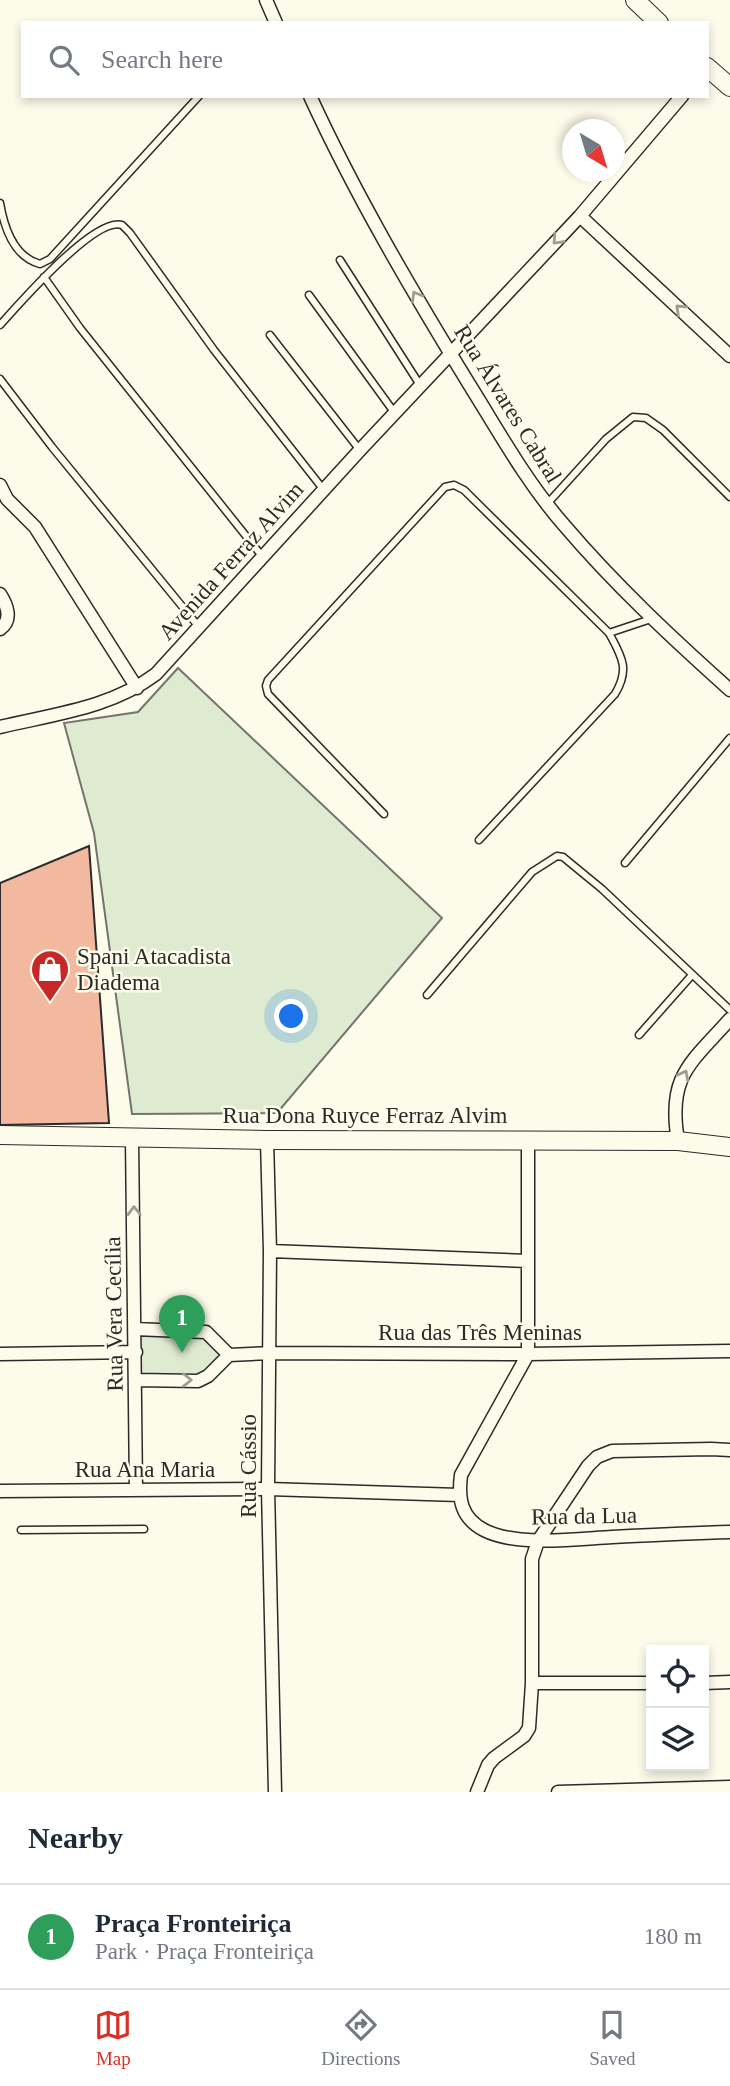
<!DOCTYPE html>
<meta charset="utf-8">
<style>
body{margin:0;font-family:Georgia,serif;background:#f2f2f3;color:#1f2937}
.controls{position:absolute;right:21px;bottom:21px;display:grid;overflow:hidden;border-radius:0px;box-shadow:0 4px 10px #0003}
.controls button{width:63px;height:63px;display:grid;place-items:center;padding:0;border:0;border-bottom:2px solid #e0e1e3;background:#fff;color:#1f2937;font:35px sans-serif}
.compass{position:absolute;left:562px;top:119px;width:63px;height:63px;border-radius:50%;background:#fff;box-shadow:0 4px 10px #0003;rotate:142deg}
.you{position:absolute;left:292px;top:1017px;width:24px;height:24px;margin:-18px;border:5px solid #fff;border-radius:50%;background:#1a73e8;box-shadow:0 0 0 10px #1a73e833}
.badge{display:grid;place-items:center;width:46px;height:46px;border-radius:50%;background:#d93025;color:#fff;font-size:23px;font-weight:700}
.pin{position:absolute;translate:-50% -58px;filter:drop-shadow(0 2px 4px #0008)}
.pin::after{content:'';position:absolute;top:37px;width:24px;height:21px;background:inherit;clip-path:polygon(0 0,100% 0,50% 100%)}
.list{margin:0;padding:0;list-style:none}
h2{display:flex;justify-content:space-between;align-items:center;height:91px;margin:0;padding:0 28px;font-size:30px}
h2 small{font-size:23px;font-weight:400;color:#747a83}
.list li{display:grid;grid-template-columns:46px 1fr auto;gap:21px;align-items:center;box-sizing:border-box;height:105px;padding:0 28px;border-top:2px solid #e0e1e3}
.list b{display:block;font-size:26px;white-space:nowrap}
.list p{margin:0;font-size:23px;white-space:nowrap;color:#747a83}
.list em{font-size:23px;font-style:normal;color:#747a83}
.icon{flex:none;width:38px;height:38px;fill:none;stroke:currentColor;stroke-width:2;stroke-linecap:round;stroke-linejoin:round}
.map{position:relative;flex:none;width:730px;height:1792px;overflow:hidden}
.search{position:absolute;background:#fff;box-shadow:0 4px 10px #0003;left:21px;right:21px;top:21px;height:77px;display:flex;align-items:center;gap:18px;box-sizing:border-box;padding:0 24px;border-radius:0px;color:#747a83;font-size:26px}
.sheet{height:196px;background:#fff}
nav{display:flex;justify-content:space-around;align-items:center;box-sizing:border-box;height:98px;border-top:2px solid #e0e1e3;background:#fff;font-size:19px;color:#747a83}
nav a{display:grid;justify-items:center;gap:4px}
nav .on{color:#d93025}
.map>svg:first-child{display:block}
.green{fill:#deebd1;stroke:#74746e;stroke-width:2}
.building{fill:#f2b8a0;stroke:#2b2b2b;stroke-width:2}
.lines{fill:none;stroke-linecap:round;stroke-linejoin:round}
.lane-casing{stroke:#2b2b2b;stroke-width:9}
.street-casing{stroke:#2b2b2b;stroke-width:15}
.secondary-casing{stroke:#2b2b2b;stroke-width:20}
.lane{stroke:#fdfbea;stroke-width:6}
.street{stroke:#fdfbea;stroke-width:12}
.secondary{stroke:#fdfbea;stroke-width:18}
.oneway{stroke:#9e9d94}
.labels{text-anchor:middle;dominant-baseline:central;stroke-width:5;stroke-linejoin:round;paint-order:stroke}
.street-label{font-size:23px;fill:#2b2b2b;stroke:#fdfbea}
.poi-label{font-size:23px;fill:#2b2b2b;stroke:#fdfbea;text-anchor:start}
</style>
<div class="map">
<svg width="730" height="1792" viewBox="0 0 730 1792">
<rect width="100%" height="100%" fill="#fdfbea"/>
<path class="green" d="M178,668L442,918L277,1113L132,1114L94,833L64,723L138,712Z
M135,1329L202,1331L229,1355L208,1376L136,1380Z"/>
<path class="building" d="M89,846L109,1123L0,1125V883Z"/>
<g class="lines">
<defs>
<path id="lane" d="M0,203C4,227 14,257 40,264L50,259L199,96
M340,260L420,385
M44,277L80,328L262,556
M309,295L394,412
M0,325C19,304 95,216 122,225L130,233L214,350L323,489
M270,335L359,449
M0,379L52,447L199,627
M547,504L606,439L633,417L646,418L663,430L730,497
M384,814L268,694L266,686L268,680L445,487L454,485L464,490L609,633L651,619
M479,840L615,694C630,669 622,657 609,633
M625,863L730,738
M427,995L532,872L557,856L563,857L602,889L730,1010
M639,1035L692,975
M21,1530L144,1529"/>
<path id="street" d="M266,0L276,23
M310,96C356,196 412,291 469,384C499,432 527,483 564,525C615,585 672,638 730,690
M580,216L730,356
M0,485L7,499L35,527L137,688
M0,594C7,605 13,620 0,629
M0,727C54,714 111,708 156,674L360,450L580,216L682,96
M132,1138L136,1490
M528,1139V1354L461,1475C458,1499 461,1518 484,1530C517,1547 576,1539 612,1537C651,1535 691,1533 730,1532
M267,1140L270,1251L268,1489L275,1792
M678,1141C667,1076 690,1064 730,1019
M270,1251L527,1261
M135,1329L206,1332L229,1355
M0,1354L136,1352
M229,1355L269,1353L528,1354L730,1351
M136,1380L198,1381L208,1376L229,1355
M0,1491L268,1489L459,1495
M532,1683H651
M704,1683L730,1682
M477,1792L488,1765L494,1758L524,1736L529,1728L532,1683V1559L538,1541L588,1466L597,1457L612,1451L711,1449L730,1450
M558,1792L730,1787"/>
<path id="secondary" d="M635,0L659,23
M707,67L730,87
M0,1135L267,1140L678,1141L730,1147"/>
</defs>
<use href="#lane" class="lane-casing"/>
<use href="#street" class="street-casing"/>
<use href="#secondary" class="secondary-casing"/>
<use href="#lane" class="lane"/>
<use href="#street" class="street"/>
<use href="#secondary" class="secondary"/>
</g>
<defs><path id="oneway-chevron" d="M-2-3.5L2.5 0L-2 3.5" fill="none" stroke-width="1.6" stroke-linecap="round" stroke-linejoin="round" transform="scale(1.75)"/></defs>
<g class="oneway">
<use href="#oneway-chevron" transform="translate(557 240) rotate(133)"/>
<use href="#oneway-chevron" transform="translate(416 296) rotate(-120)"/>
<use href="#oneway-chevron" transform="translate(680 309) rotate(-137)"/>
<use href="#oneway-chevron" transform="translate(684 1075) rotate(-62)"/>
<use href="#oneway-chevron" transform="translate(134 1211) rotate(-91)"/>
<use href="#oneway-chevron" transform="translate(187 1380)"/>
</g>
<defs>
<symbol id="shop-pin" viewBox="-11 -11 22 30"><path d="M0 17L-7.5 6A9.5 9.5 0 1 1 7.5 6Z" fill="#c62828" stroke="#fdfbea"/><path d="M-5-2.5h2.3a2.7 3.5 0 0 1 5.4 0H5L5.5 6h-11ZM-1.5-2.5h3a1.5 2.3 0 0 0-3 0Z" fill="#fff"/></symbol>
</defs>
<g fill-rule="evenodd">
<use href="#shop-pin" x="28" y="947" width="44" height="60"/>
</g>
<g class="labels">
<g class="street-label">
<text transform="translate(508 404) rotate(58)">Rua Álvares Cabral</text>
<text transform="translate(231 561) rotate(-48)">Avenida Ferraz Alvim</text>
<text x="365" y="1115">Rua Dona Ruyce Ferraz Alvim</text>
<text transform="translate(114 1314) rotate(-91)">Rua Vera Cecília</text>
<text x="480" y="1332">Rua das Três Meninas</text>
<text transform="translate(248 1466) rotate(-90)">Rua Cássio</text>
<text x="145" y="1469">Rua Ana Maria</text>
<text transform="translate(584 1516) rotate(-1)">Rua da Lua</text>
</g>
<g class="poi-label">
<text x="77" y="956">Spani Atacadista<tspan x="77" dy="26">Diadema</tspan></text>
</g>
</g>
</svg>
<div class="controls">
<button><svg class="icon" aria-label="locate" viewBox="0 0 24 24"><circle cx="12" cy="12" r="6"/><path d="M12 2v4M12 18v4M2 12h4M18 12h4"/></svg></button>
<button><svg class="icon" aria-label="layers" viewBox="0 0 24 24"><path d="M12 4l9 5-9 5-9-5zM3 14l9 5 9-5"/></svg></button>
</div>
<svg class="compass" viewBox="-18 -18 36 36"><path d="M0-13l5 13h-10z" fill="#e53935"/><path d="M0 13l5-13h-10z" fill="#747a83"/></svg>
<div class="you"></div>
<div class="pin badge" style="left:182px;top:1353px;background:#2e9e5b">1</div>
<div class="search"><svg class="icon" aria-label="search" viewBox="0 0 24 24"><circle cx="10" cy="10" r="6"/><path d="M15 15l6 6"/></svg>Search here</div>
</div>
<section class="sheet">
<h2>Nearby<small></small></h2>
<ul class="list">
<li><span class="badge" style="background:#2e9e5b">1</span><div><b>Praça Fronteiriça</b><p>Park · Praça Fronteiriça</p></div><em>180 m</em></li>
</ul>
</section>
<nav>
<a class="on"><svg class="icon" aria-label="map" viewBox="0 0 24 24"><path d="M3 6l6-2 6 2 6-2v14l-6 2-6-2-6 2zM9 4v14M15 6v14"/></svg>Map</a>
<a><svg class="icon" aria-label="directions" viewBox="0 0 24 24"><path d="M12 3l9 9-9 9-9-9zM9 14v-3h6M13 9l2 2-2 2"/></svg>Directions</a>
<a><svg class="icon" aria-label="saved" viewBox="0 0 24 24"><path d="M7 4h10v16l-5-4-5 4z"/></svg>Saved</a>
</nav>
